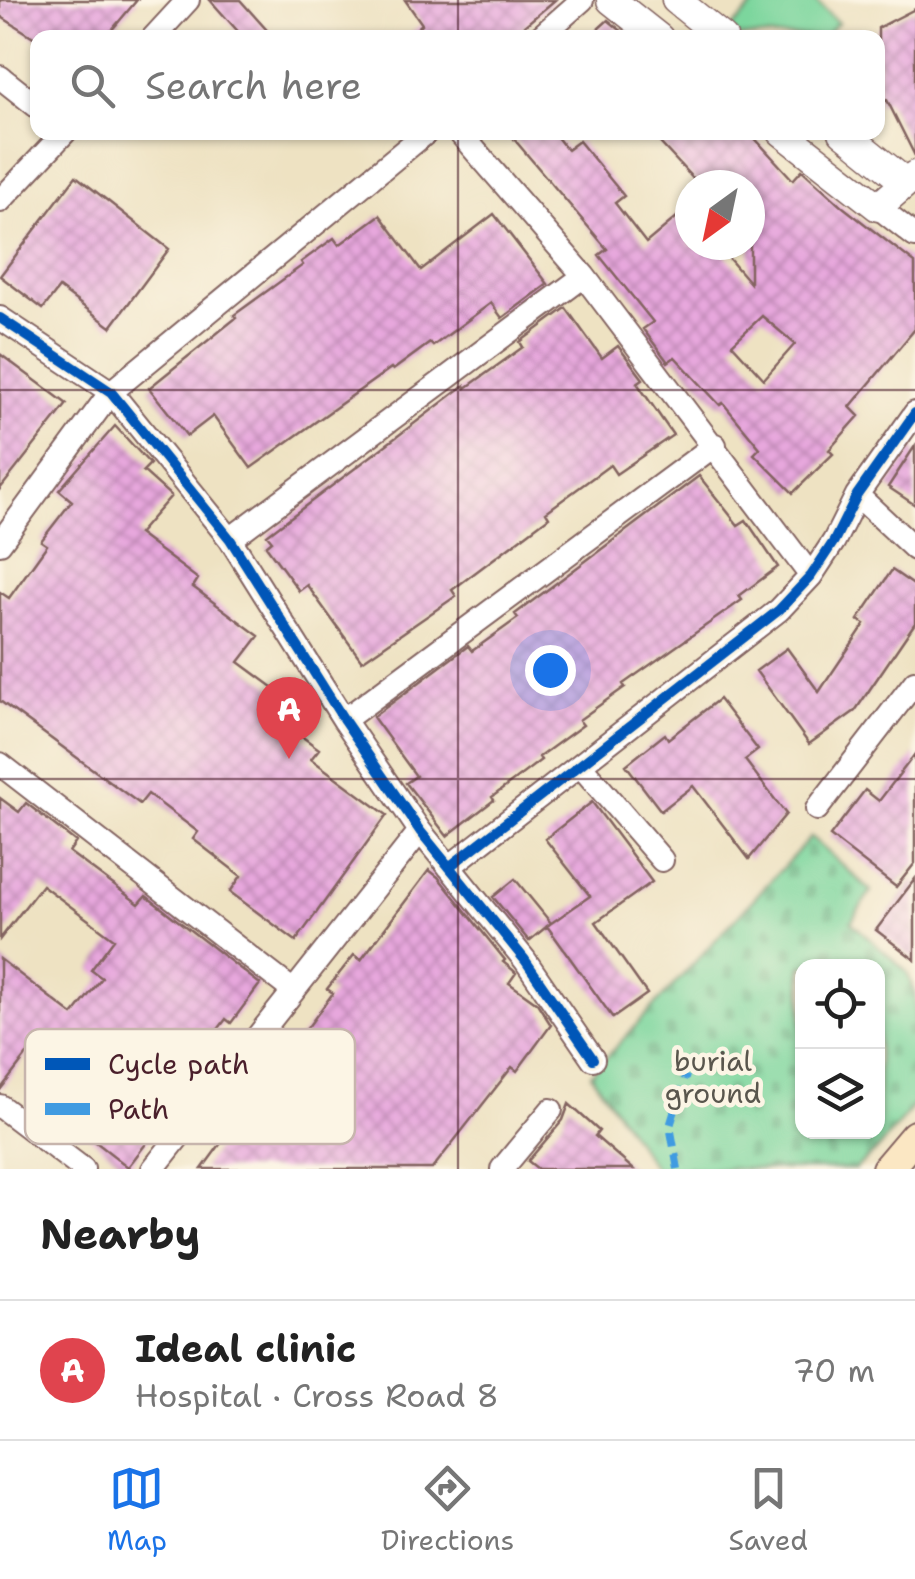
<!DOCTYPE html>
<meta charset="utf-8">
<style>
body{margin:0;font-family:"Shantell Sans",sans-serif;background:#f6f6f6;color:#222}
.controls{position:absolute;right:30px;bottom:30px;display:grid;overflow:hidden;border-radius:20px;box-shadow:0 2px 8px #0004}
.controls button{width:90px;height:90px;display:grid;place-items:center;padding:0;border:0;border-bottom:2px solid #e0e0e0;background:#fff;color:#222;font:50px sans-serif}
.compass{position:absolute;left:675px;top:170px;width:90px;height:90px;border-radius:50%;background:#fff;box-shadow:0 2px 8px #0004;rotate:213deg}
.you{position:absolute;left:550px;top:670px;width:35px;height:35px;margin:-25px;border:8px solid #fff;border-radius:50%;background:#1a73e8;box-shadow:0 0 0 15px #1a73e833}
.badge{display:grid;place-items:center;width:65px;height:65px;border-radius:50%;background:#1a73e8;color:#fff;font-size:32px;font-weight:700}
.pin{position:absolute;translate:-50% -82px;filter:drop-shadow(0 2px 5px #0008)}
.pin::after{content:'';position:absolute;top:52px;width:35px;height:30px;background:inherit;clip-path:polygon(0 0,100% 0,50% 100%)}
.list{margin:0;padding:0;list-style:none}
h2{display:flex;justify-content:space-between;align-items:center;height:130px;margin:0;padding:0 40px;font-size:42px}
h2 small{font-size:32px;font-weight:400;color:#767676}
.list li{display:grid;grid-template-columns:65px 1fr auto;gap:30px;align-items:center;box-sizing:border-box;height:140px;padding:0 40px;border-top:2px solid #e0e0e0}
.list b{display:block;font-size:38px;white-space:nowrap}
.list p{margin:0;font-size:32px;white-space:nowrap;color:#767676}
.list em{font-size:32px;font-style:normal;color:#767676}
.icon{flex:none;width:55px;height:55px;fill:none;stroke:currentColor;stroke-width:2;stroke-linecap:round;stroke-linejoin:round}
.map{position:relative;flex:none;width:915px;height:1169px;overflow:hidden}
.search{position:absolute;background:#fff;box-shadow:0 2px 8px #0004;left:30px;right:30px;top:30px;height:110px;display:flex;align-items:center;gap:25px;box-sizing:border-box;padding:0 35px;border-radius:20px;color:#767676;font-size:38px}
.sheet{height:270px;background:#fff}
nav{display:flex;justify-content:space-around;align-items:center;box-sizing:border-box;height:140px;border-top:2px solid #e0e0e0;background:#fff;font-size:28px;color:#767676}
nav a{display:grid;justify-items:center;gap:5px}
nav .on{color:#1a73e8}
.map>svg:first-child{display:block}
.grass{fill:#7bd69d;stroke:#627a64;stroke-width:2.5}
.cemetery{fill:url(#cemetery-stones);stroke:#627a64;stroke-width:2.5;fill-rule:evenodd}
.building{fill:url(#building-cross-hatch);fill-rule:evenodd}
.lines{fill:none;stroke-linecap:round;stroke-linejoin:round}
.minor-casing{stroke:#836360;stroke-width:26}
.tertiary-casing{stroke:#836360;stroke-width:31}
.secondary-casing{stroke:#836360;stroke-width:34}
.minor{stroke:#fff;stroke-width:22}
.tertiary{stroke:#fff;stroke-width:28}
.secondary{stroke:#fbe7c3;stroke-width:30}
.quiet{stroke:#409be1;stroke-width:8;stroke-dasharray:15 8;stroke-linecap:butt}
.cycleway-casing{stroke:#fcf5e5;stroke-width:16}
.cycleway{stroke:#0057b8;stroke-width:10}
.grid{fill:none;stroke:#4a1f2b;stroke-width:2.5;stroke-opacity:0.55}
.labels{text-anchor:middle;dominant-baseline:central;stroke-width:9;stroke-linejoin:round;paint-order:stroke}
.park-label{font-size:28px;fill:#59564d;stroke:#fcf5e5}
.key{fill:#fcf5e5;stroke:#c7b5ad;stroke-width:2.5}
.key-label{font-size:28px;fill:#4a1f2b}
</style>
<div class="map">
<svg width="915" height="1169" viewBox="0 0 915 1169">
<defs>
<pattern id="cemetery-stones" width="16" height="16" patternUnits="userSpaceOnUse" patternTransform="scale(2.5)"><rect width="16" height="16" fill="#7bd69d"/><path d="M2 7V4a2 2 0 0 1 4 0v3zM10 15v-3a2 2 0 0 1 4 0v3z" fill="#6cb787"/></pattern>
<pattern id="building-cross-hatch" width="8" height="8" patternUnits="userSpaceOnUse" patternTransform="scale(2.5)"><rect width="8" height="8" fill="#e7a7dd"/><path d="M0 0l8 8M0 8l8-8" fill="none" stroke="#bd87b3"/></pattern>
</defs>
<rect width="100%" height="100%" fill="#fcf5e5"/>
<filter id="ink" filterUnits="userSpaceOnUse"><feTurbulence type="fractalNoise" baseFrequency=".01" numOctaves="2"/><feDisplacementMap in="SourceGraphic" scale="20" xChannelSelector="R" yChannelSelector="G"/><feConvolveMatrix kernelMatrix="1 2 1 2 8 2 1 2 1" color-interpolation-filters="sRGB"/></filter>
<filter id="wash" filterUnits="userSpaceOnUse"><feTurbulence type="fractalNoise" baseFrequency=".0048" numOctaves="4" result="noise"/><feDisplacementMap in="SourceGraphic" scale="40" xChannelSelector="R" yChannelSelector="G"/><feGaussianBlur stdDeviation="2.25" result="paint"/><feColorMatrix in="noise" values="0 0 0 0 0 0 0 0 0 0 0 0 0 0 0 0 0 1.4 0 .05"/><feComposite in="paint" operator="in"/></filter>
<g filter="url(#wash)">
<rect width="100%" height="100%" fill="#eee2c2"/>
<path class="grass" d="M759,0H815L838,23L824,37H738L730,30Z"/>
<path class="cemetery" d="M811,837L871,891L851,922L907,972L915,996V1105L874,1153L855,1169H655L591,1074ZM802,966H878V1132H802Z"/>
<g id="blocks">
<path class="building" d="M0,0H137L105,38H35L0,16Z
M210,0H240L274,38H244Z
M405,0H555L510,38H406L422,24Z
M915,9V156L887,100L878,105V28Z
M608,20L630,38H588Z
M508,132H553L567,150L579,141L624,196L615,203L646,243L690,206V245H717L750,283V185H699L650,132H749L793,180L802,170L843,207L915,263V329L850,407L859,416L829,450L833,454L793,493L754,454L760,448L723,403L720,405L675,357L668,362L643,329L653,322L599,255L607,249ZM762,316L795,344L764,379L732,344Z
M76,176L169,249L111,327L59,288L43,309L0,276Z
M494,214L548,284L502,318L491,303L433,346L430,343L393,370L391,368L251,468L213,416L187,436L149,388L236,318L234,315L303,265L301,262L334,238L339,245L380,215L421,270Z
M566,308L602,358L618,346L643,379L637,383L673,435L616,474L610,465L546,512L549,517L452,590L456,596L362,661L307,585L299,591L266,546L272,541L267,535L465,385L466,388L523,347L520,342Z
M0,354L67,404L0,489Z
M115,426L150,464L143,471L171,496L138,534L198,579L193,587L259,636L239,662L296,704L282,722L319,749L311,759L387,815L296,941L230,892L241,876L193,839L198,832L148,794L140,804L0,701V592L9,598L47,545L41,541L72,501L59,490Z
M915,446V505L888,487Z
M699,476L738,525L746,520L778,567L739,596L742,600L623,684L625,687L579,720L583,725L539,757L541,760L492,797L494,800L447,836L406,783L416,776L373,717L468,646L472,651L518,618L515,614Z
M892,570L915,586V623L855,711L809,744L756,671L787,648L819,692L865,624L858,620Z
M719,699L758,750L745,760L786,814L749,859L693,786L661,811L626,765L665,734L668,739Z
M915,754V863L896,887L830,836L865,790L879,801Z
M0,798L19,812L26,803L76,842L69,852L139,904L146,896L260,984L231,1023L226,1019L180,1079L183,1081L148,1127L155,1132L128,1167L74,1125L92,1100L30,1051L0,1090V959L73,1015L102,978L91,970L114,939L42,885L0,939Z
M592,802L652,882L596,922L647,994L613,1018L547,926L590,896L545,839Z
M429,870L438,877L505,960L503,962L513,970L516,973L509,983L537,1003L551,1025L517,1071L512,1067L432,1169H202L227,1135L232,1139L277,1080L272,1076L333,993L327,989L354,955L361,960Z
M515,879L551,923L529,941L493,897Z
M915,879V960L876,930Z
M569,1104L599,1131L595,1136L633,1169H538L528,1161L563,1120Z"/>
</g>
</g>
<g filter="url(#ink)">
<use href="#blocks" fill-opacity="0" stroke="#836360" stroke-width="2.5"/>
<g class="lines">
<defs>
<path id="minor" d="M153,38L188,0
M539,38L582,0
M0,77L38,107
M459,132L584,276L811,576
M0,201L65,132
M878,207L915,236
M0,318L111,392L230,539L344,720L420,831L525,960L593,1059
M857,495L915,549
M230,539L584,276
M0,543L111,392L427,132
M344,720L715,445
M0,764L292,990
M580,765L662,860
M817,809L915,682
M449,867L779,610L811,576L834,541L857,495L915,413
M0,1106L83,1169
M153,1169L420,831
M502,1169L551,1110"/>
<path id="tertiary" d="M611,0L659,38
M676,0L723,38
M782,132L878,207L915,175
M843,132L905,182"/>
<path id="secondary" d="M887,1169L915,1136"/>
</defs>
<use href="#minor" class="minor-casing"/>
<use href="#tertiary" class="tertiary-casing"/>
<use href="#secondary" class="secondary-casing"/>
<use href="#minor" class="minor"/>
<use href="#tertiary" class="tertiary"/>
<use href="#secondary" class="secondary"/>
<path class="quiet" d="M678,1169L670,1126L686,1075"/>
<defs>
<path id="cycleway" d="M0,318L111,392L230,539L344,720L420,831L525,960L593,1059
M449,867L779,610L811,576L834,541L857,495L915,413"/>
</defs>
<use href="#cycleway" class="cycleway-casing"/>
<use href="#cycleway" class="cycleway"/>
</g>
</g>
<path class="grid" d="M458,0V38M458,132V1169M0,390H915M0,779H915"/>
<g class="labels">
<g class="park-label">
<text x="713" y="1061">burial<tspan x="713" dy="32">ground</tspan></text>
</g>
</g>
<rect x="25" y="1029" width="330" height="115" rx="15" class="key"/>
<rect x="45" y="1058" width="45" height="12" fill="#0057b8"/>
<rect x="45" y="1103" width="45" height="12" fill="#409be1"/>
<g class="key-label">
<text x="108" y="1074">Cycle path</text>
<text x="108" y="1119">Path</text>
</g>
</svg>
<div class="controls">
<button><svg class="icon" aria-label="locate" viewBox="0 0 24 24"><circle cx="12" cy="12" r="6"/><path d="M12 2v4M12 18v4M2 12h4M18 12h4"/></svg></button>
<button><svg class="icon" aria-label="layers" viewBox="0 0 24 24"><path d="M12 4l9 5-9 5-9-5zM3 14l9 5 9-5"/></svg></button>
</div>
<svg class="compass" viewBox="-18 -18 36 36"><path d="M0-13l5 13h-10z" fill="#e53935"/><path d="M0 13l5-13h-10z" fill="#767676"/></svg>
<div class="you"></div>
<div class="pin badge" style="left:289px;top:759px;background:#e0444e">A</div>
<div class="search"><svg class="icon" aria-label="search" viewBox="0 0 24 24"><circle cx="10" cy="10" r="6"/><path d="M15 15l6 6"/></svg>Search here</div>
</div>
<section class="sheet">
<h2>Nearby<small></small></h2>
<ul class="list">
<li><span class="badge" style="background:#e0444e">A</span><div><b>Ideal clinic</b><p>Hospital · Cross Road 8</p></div><em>70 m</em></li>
</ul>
</section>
<nav>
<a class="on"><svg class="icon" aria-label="map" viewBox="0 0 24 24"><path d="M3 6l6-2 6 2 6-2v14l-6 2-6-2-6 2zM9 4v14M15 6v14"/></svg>Map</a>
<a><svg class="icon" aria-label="directions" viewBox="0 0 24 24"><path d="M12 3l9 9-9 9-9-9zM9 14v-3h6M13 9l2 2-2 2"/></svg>Directions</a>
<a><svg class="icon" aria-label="saved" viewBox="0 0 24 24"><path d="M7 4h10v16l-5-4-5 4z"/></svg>Saved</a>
</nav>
